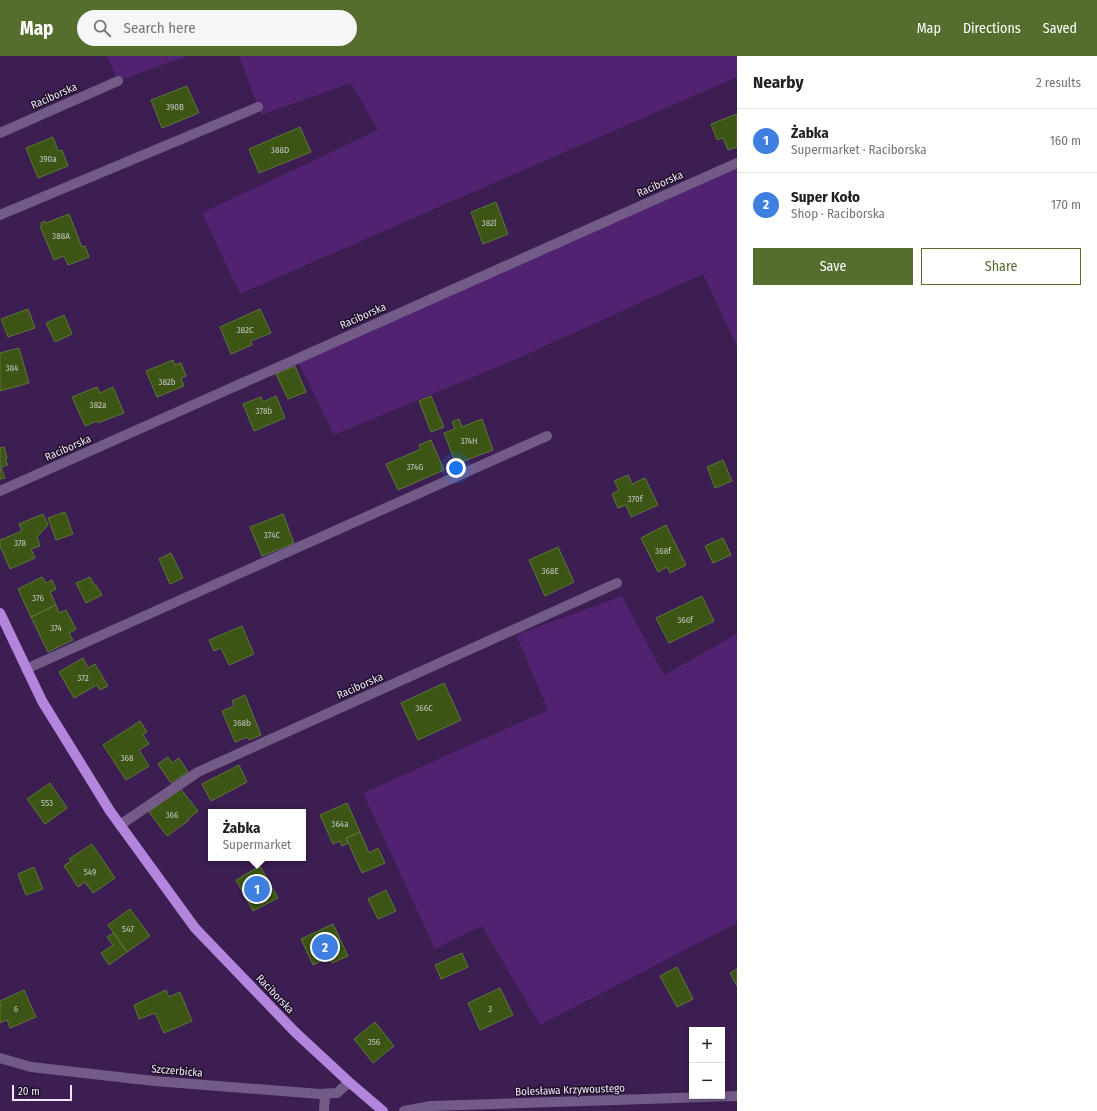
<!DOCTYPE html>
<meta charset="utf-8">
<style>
body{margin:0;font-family:"Fira Sans Condensed",sans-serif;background:#f6f6f6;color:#222}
.controls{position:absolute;right:12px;bottom:12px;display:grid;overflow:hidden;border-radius:0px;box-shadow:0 2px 6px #0003}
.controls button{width:36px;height:36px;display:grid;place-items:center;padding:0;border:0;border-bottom:1px solid #e0e0e0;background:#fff;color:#222;font:20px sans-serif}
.scale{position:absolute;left:12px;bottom:10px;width:60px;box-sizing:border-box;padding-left:4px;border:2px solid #f2e8fc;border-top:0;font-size:11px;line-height:14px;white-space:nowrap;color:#f2e8fc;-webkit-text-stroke:3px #1d1027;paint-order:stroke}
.you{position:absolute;left:456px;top:412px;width:14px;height:14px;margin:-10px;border:3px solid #fff;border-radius:50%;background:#1a73e8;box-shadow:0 0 0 6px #1a73e833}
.badge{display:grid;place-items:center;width:26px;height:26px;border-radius:50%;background:#566e2d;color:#fff;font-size:13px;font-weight:700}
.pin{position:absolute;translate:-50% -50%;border:2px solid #fff;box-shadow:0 1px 4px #0006}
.popup{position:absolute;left:208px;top:753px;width:98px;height:52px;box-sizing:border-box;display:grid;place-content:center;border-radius:0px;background:#fff;filter:drop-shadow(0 1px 3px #0005);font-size:13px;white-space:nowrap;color:#767676}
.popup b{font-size:15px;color:#222}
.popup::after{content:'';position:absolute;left:50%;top:100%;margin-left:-8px;border:8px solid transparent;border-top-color:#fff}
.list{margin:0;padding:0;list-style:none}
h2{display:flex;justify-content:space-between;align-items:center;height:52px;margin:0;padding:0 16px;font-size:17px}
h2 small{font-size:13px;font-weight:400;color:#767676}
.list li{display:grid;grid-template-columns:26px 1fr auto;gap:12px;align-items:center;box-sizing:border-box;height:64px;padding:0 16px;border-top:1px solid #e0e0e0}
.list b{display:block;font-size:15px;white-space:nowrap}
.list p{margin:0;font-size:13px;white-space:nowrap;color:#767676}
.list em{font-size:13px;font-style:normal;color:#767676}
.actions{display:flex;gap:8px;padding:12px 16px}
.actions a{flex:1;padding:9px 0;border:1px solid #566e2d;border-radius:0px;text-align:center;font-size:14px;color:#566e2d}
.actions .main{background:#566e2d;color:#fff}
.icon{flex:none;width:22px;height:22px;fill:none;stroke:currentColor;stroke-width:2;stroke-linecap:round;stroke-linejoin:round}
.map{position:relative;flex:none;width:737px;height:1055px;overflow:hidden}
header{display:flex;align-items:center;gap:24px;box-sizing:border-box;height:56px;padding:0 20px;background:#566e2d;color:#fff}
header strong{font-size:19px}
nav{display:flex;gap:22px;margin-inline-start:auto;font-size:14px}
.search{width:280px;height:36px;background:#f6f6f6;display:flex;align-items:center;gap:10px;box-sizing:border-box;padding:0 14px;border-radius:22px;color:#767676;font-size:15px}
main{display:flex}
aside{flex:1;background:#fff}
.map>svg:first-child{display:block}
.green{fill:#502270}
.building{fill:#3c5515;stroke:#5c7739}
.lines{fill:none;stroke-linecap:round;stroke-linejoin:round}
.service{stroke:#725b86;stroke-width:10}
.minor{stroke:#725b86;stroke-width:10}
.primary{stroke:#b485dc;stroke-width:10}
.labels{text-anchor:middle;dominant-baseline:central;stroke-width:3;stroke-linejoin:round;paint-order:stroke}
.number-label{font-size:9px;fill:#c4c3c2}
.street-label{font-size:11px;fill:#f2e8fc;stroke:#1d1027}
</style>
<header>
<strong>Map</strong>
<div class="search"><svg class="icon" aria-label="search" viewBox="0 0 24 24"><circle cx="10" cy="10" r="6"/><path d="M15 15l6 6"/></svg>Search here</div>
<nav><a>Map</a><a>Directions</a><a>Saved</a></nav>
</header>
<main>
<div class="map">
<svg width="737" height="1055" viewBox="0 0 737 1055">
<rect width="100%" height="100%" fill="#3c1e52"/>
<path class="green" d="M107,0H187L118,25Z
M239,0H737V21L240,238L202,157L378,74L351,27L261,59Z
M737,107V291L703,218L519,302L334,379L297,303Z
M622,540L664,619L737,578V867L540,969L482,870L435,893L363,737L548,654L516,579Z"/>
<path class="building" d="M187,30L199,57L162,72L151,44Z
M737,58V91L728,94L723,82L717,84L711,68Z
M300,71L311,96L259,117L249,93Z
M53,81L58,95L62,94L68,110L38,122L26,92Z
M496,146L508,178L483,188L471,156Z
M69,158L82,191L85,190L89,201L68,209L64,200L54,204L40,170L42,169L41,167L45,165L46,167Z
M28,253L35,272L8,281L1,263Z
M260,253L271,277L251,285L252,289L231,298L220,271Z
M64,259L72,278L55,286L46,267Z
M19,292L29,327L0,335V297Z
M173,304L175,309L181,307L186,320L181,322L184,330L157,341L146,315Z
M295,310L306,336L288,343L276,318Z
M97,331L100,337L113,331L124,357L98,367L97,365L85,370L72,341Z
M276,340L285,362L254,375L243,348L261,341L263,346Z
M431,340L444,371L431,376L419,345Z
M459,363L462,371L482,363L493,394L456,408L444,377L455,373L452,366Z
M431,384L444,414L398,434L386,408L421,393L419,389Z
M4,391L7,402L5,403L8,409L1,411L5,422L0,423V392Z
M723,404L732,425L715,432L707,411Z
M628,419L632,428L645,422L658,449L631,461L626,449L618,452L612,438L619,434L614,425Z
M65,456L73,478L56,484L48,462Z
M43,458L48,469L37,481L40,490L31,493L35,502L10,513L0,490V484L22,475L19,468Z
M283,458L294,487L262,500L250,471Z
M666,469L686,509L670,517L667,511L658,516L641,482Z
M723,482L731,499L713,507L705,490Z
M558,491L574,526L545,540L529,504Z
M171,497L183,522L170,528L159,503Z
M42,521L46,527L52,524L56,533L50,536L56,549L31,561L18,533Z
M90,521L95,530L96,529L102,539L86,547L76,527Z
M702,540L714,565L669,587L656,562Z
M56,549L59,557L66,554L76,573L69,577L73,584L48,596L31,561Z
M242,570L254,598L229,609L221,592L214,595L209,584Z
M83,602L88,612L95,608L108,630L100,634L97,629L74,642L59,616Z
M444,627L461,664L418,684L401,647Z
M245,639L261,679L249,684L247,681L235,686L222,655L234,650L232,645Z
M140,665L147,676L143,679L149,688L139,694L149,710L126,724L103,689Z
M168,701L172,707L179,702L188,716L171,727L158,708Z
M239,709L247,726L211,745L202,728Z
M50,727L67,752L45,768L27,743Z
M180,732L198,755L188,763L189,764L167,780L149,756Z
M347,747L360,776L346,782L348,787L342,790L340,785L333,788L320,759Z
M360,776L369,797L378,792L385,807L362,817L346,782Z
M92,788L115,822L93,837L85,826L78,831L64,810L71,805L69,803Z
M260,810L278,842L253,855L236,824Z
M34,811L43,833L26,839L18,818Z
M386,834L396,855L378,863L368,843Z
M130,853L150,880L127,896L108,869Z
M333,868L348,900L332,907L329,901L313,909L301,883Z
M114,877L127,896L109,909L101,897L113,889L107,881Z
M462,897L468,911L441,923L435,909Z
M677,911L693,943L677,951L660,920Z
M737,913V930L730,917Z
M500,932L513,959L480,974L468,947Z
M24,934L36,961L10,972L7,964L0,967V945Z
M166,934L169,941L180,936L192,965L164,977L155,957L139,963L134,949Z
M375,966L394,990L373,1007L354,983Z"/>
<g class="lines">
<path class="service" d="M0,77L118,25
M0,159L258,51
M0,435L737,107
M26,613L547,380
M120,769L198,716L617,527"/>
<path class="minor" d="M0,1002L31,1011L154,1025L320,1038L337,1037L349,1026
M324,1055L325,1038
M404,1055L431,1050L737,1040"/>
<path class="primary" d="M0,557L42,645L110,755L195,872L295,976L349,1026L383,1055"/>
</g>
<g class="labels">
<g class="number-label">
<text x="175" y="51">390B</text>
<text x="280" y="94">388D</text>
<text x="48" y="103">390a</text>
<text x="489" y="167">382l</text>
<text x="61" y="180">388A</text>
<text x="245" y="274">382C</text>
<text x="12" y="312">384</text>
<text x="167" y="326">382b</text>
<text x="98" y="349">382a</text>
<text x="264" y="355">378b</text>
<text x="469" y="385">374H</text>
<text x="415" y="411">374G</text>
<text x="635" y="443">370f</text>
<text x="272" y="479">374C</text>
<text x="20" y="487">378</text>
<text x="663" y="495">368f</text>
<text x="550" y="515">368E</text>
<text x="38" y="542">376</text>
<text x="685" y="564">366f</text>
<text x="56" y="572">374</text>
<text x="83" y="622">372</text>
<text x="424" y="652">366C</text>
<text x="242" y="667">368b</text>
<text x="127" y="702">368</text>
<text x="47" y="747">553</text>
<text x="172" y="759">366</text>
<text x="340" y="768">364a</text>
<text x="90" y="816">549</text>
<text x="128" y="873">547</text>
<text x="16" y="953">6</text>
<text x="490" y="953">3</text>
<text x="374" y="986">356</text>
</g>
<g class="street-label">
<text transform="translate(54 40) rotate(-24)">Raciborska</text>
<text transform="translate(660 128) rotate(-24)">Raciborska</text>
<text transform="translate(363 260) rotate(-24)">Raciborska</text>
<text transform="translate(68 392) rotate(-24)">Raciborska</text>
<text transform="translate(360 630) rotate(-24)">Raciborska</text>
<text transform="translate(275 938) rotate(46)">Raciborska</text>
<text transform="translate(177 1015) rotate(5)">Szczerbicka</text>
<text transform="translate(570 1034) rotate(-2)">Bolesława Krzywoustego</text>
</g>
</g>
</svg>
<div class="controls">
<button>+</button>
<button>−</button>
</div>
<div class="scale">20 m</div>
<div class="you"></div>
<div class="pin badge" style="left:257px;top:833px;background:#3f7fe0">1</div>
<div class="popup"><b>Żabka</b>Supermarket</div>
<div class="pin badge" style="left:325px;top:891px;background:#3f7fe0">2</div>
</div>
<aside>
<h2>Nearby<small>2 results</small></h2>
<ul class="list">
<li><span class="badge" style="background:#3f7fe0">1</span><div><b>Żabka</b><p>Supermarket · Raciborska</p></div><em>160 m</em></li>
<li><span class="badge" style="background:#3f7fe0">2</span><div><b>Super Koło</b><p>Shop · Raciborska</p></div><em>170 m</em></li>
</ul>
<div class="actions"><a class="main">Save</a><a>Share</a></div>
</aside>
</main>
